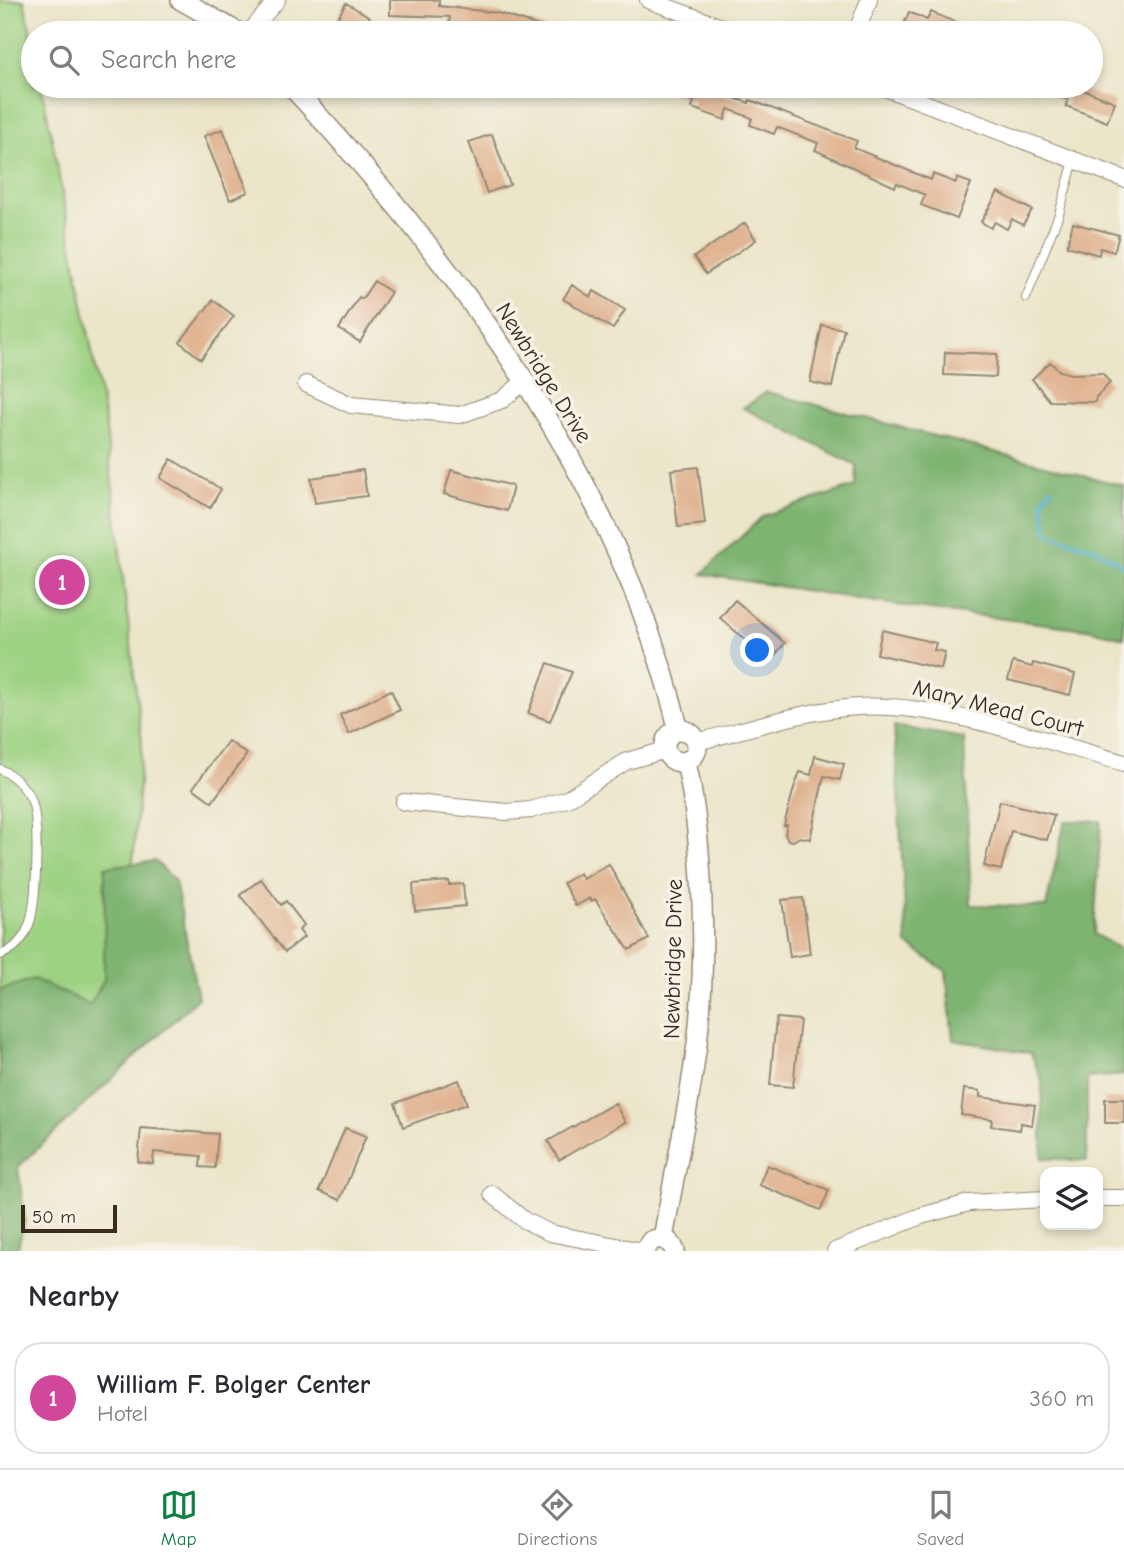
<!DOCTYPE html>
<style>
body{margin:0;font-family:"Comic Neue",sans-serif;background:#f7f7f7;color:#2b2b33}
.controls{position:absolute;right:21px;bottom:21px;display:grid;overflow:hidden;border-radius:14px;box-shadow:0 4px 10px #0003}
.controls button{width:63px;height:63px;display:grid;place-items:center;padding:0;border:0;border-bottom:2px solid #e1e1e2;background:#fff;color:#2b2b33;font:35px sans-serif}
.scale{position:absolute;left:21px;bottom:18px;width:96px;box-sizing:border-box;padding-left:7px;border:4px solid #3b2a1e;border-top:0;font-size:19px;line-height:24px;white-space:nowrap;color:#3b2a1e;-webkit-text-stroke:5px #f7f3e8;paint-order:stroke}
.you{position:absolute;left:758px;top:651px;width:24px;height:24px;margin:-18px;border:5px solid #fff;border-radius:50%;background:#1a73e8;box-shadow:0 0 0 10px #1a73e833}
.badge{display:grid;place-items:center;width:46px;height:46px;border-radius:50%;background:#0b8043;color:#fff;font-size:23px;font-weight:700}
.pin{position:absolute;translate:-50% -50%;border:4px solid #fff;box-shadow:0 2px 7px #0006}
.list{margin:0;padding:0;list-style:none}
h2{display:flex;justify-content:space-between;align-items:center;height:91px;margin:0;padding:0 28px;font-size:30px}
h2 small{font-size:23px;font-weight:400;color:#7c7c81}
.list li{display:grid;grid-template-columns:46px 1fr auto;gap:21px;align-items:center;box-sizing:border-box;height:112px;margin:0 14px 14px;padding:0 14px;border:2px solid #e1e1e2;border-radius:28px}
.list b{display:block;font-size:26px;white-space:nowrap}
.list p{margin:0;font-size:23px;white-space:nowrap;color:#7c7c81}
.list em{font-size:23px;font-style:normal;color:#7c7c81}
.icon{flex:none;width:38px;height:38px;fill:none;stroke:currentColor;stroke-width:2;stroke-linecap:round;stroke-linejoin:round}
.map{position:relative;flex:none;width:1124px;height:1251px;overflow:hidden}
.search{position:absolute;background:#fff;box-shadow:0 4px 10px #0003;left:21px;right:21px;top:21px;height:77px;display:flex;align-items:center;gap:18px;box-sizing:border-box;padding:0 24px;border-radius:38px;color:#7c7c81;font-size:26px}
.sheet{height:217px;background:#fff}
nav{display:flex;justify-content:space-around;align-items:center;box-sizing:border-box;height:98px;border-top:2px solid #e1e1e2;background:#fff;font-size:19px;color:#7c7c81}
nav a{display:grid;justify-items:center;gap:4px}
nav .on{color:#0b8043}
.map>svg:first-child{display:block}
.green{fill:#9ed283;stroke:#6c7e50;stroke-width:2}
.forest{fill:#7eb471;stroke:#5c6f48;stroke-width:2}
.lines{fill:none;stroke-linecap:round;stroke-linejoin:round}
.stream{stroke:#56b2d4;stroke-width:3.5}
.building{fill:#e0b391}
.service-casing{stroke:#938874;stroke-width:10}
.minor-casing{stroke:#938874;stroke-width:18}
.tertiary-casing{stroke:#938874;stroke-width:22}
.service{stroke:#fff;stroke-width:8}
.minor{stroke:#fff;stroke-width:16}
.tertiary{stroke:#fff;stroke-width:19}
.labels{text-anchor:middle;dominant-baseline:central;stroke-width:7;stroke-linejoin:round;paint-order:stroke}
.street-label{font-size:23px;fill:#3b2a1e;stroke:#f7f3e8}
</style>
<div class="map">
<svg width="1124" height="1251" viewBox="0 0 1124 1251">
<rect width="100%" height="100%" fill="#f7f3e8"/>
<filter id="ink" filterUnits="userSpaceOnUse"><feTurbulence type="fractalNoise" baseFrequency=".0143" numOctaves="2"/><feDisplacementMap in="SourceGraphic" scale="14" xChannelSelector="R" yChannelSelector="G"/><feConvolveMatrix kernelMatrix="1 2 1 2 8 2 1 2 1" color-interpolation-filters="sRGB"/></filter>
<filter id="wash" filterUnits="userSpaceOnUse"><feTurbulence type="fractalNoise" baseFrequency=".00686" numOctaves="4" result="noise"/><feDisplacementMap in="SourceGraphic" scale="28" xChannelSelector="R" yChannelSelector="G"/><feGaussianBlur stdDeviation="1.57" result="paint"/><feColorMatrix in="noise" values="0 0 0 0 0 0 0 0 0 0 0 0 0 0 0 0 0 1.4 0 .05"/><feComposite in="paint" operator="in"/></filter>
<g filter="url(#wash)">
<rect width="100%" height="100%" fill="#ebe5c9"/>
<path class="green" d="M0,0H24L33,44V86H41L48,118L105,421L142,743L121,1021L0,1093Z"/>
<path class="forest" d="M767,392L1124,486V638L1087,629L915,608L702,574L763,516L855,486L856,465L743,408Z
M894,726L964,738L971,905L1046,907L1065,821H1101L1094,934L1124,951V1075L1087,1078V1161L1042,1158V1081L1031,1053L953,1040L946,971L907,944Z
M155,861L175,881L198,998L18,1167L25,1220L17,1251H0V990L34,979L90,1005L104,980L105,867Z"/>
<g class="lines">
<path class="stream" d="M1052,488L1042,501L1048,534L1094,548L1124,566"/>
</g>
<g id="blocks">
<path class="building" d="M390,0H439V6L498,13L552,30V33L461,32V27L449,26L450,17L390,15Z
M346,3L370,17L360,33H329Z
M909,12L927,20L931,12L955,22L951,33H900Z
M656,86H700L749,103L750,100L857,141L854,148L931,180L933,174L956,183L957,178L971,183L957,219L921,205L925,195L897,183L895,187L815,150L818,143L777,127L774,134L750,125L752,118L728,109L725,120L692,108L694,101Z
M1031,86H1073L1115,102L1107,122L1066,106L1068,100Z
M223,129L248,192L230,200L204,136Z
M492,134L510,185L487,193L469,142Z
M998,192L1032,210L1023,225L1012,219L1007,229L995,222L991,228L981,222Z
M745,223L756,240L706,274L694,257Z
M1073,223L1119,235L1114,252L1100,248L1099,255L1067,246Z
M374,281L391,292L360,342L339,329L359,297L362,299Z
M572,285L591,297L594,291L625,310L613,329L563,299Z
M213,300L234,316L201,359L180,342Z
M822,325L844,329L832,387L810,382Z
M945,352L997,354L996,377L944,375Z
M1050,362L1060,371L1071,374L1102,373L1110,383L1096,397L1095,402L1050,401L1032,379Z
M171,459L221,489L210,508L160,478Z
M698,467L705,524L678,527L671,470Z
M363,470L367,496L315,503L311,478Z
M451,470L513,486L507,511L444,494Z
M735,600L785,643L770,661L720,618Z
M882,630L936,643L934,650L945,652L941,669L877,654Z
M1013,662L1032,667L1033,663L1075,674L1070,695L1008,680Z
M548,663L572,672L550,721L528,713Z
M391,690L400,710L349,734L340,715Z
M228,741L247,754L212,802L193,788Z
M815,756L844,764L840,780L824,776L810,839L800,837L793,841L788,840L785,834L787,825H784L794,788L800,772L811,775Z
M1000,801L1054,815L1047,840L1011,831L1001,870L984,866Z
M609,864L649,939L629,950L595,899L591,901L590,898L576,906L563,883L580,873L583,879Z
M261,879L281,905L286,901L304,925L299,930L304,937L285,952L240,895Z
M449,881V885L463,884L465,906L415,911L413,884Z
M803,898L810,954L790,957L782,900Z
M776,1018L800,1020L793,1087L770,1085Z
M459,1080L467,1104L403,1127L395,1103Z
M964,1089L980,1091V1097L1035,1105L1032,1125L1021,1123L1020,1130L991,1126L992,1119L961,1115Z
M1105,1099H1124V1123H1105Z
M615,1103L625,1122L559,1160L548,1141Z
M141,1128L218,1134L215,1168L200,1167L201,1156L154,1152L153,1164L138,1162Z
M345,1128L366,1136L340,1200L319,1191Z
M767,1165L829,1190L821,1210L759,1185Z"/>
</g>
</g>
<g filter="url(#ink)">
<use href="#blocks" fill-opacity="0" stroke="#938874" stroke-width="2"/>
<g class="lines">
<defs>
<path id="service" d="M1026,298L1059,214L1074,160
M0,769C13,775 24,786 31,799C40,819 37,903 29,925C24,939 14,950 0,955"/>
<path id="minor" d="M648,0L738,33
M249,33L277,0
M856,33L869,0
M880,86L1124,179
M306,384L351,405L460,415L502,400L525,381
M697,742C749,729 804,710 858,707C941,702 1044,741 1124,763
M404,802L507,812L531,810L567,799L627,761L666,750
M492,1194L524,1220L550,1233L642,1251
M1098,1198H1124
M835,1251L921,1216L969,1203L1045,1199"/>
<path id="tertiary" d="M181,0L239,33
M291,86C462,269 619,483 679,731
M665 746a16 16 0 1 1 32 0a16 16 0 1 1-32 0Z
M663,1239C674,1174 689,1109 697,1044C707,960 704,844 686,762
M644,1251L651,1241C662,1236 671,1240 675,1251"/>
</defs>
<use href="#service" class="service-casing"/>
<use href="#minor" class="minor-casing"/>
<use href="#tertiary" class="tertiary-casing"/>
<use href="#service" class="service"/>
<use href="#minor" class="minor"/>
<use href="#tertiary" class="tertiary"/>
</g>
</g>
<g class="labels">
<g class="street-label">
<text transform="translate(544 373) rotate(58)">Newbridge Drive</text>
<text transform="translate(998 708) rotate(14)">Mary Mead Court</text>
<text transform="translate(673 959) rotate(-89)">Newbridge Drive</text>
</g>
</g>
</svg>
<div class="controls">
<button><svg class="icon" aria-label="layers" viewBox="0 0 24 24"><path d="M12 4l9 5-9 5-9-5zM3 14l9 5 9-5"/></svg></button>
</div>
<div class="scale">50 m</div>
<div class="you"></div>
<div class="pin badge" style="left:62px;top:582px;background:#d1479c">1</div>
<div class="search"><svg class="icon" aria-label="search" viewBox="0 0 24 24"><circle cx="10" cy="10" r="6"/><path d="M15 15l6 6"/></svg>Search here</div>
</div>
<section class="sheet">
<h2>Nearby<small></small></h2>
<ul class="list">
<li><span class="badge" style="background:#d1479c">1</span><div><b>William F. Bolger Center</b><p>Hotel</p></div><em>360 m</em></li>
</ul>
</section>
<nav>
<a class="on"><svg class="icon" aria-label="map" viewBox="0 0 24 24"><path d="M3 6l6-2 6 2 6-2v14l-6 2-6-2-6 2zM9 4v14M15 6v14"/></svg>Map</a>
<a><svg class="icon" aria-label="directions" viewBox="0 0 24 24"><path d="M12 3l9 9-9 9-9-9zM9 14v-3h6M13 9l2 2-2 2"/></svg>Directions</a>
<a><svg class="icon" aria-label="saved" viewBox="0 0 24 24"><path d="M7 4h10v16l-5-4-5 4z"/></svg>Saved</a>
</nav>
